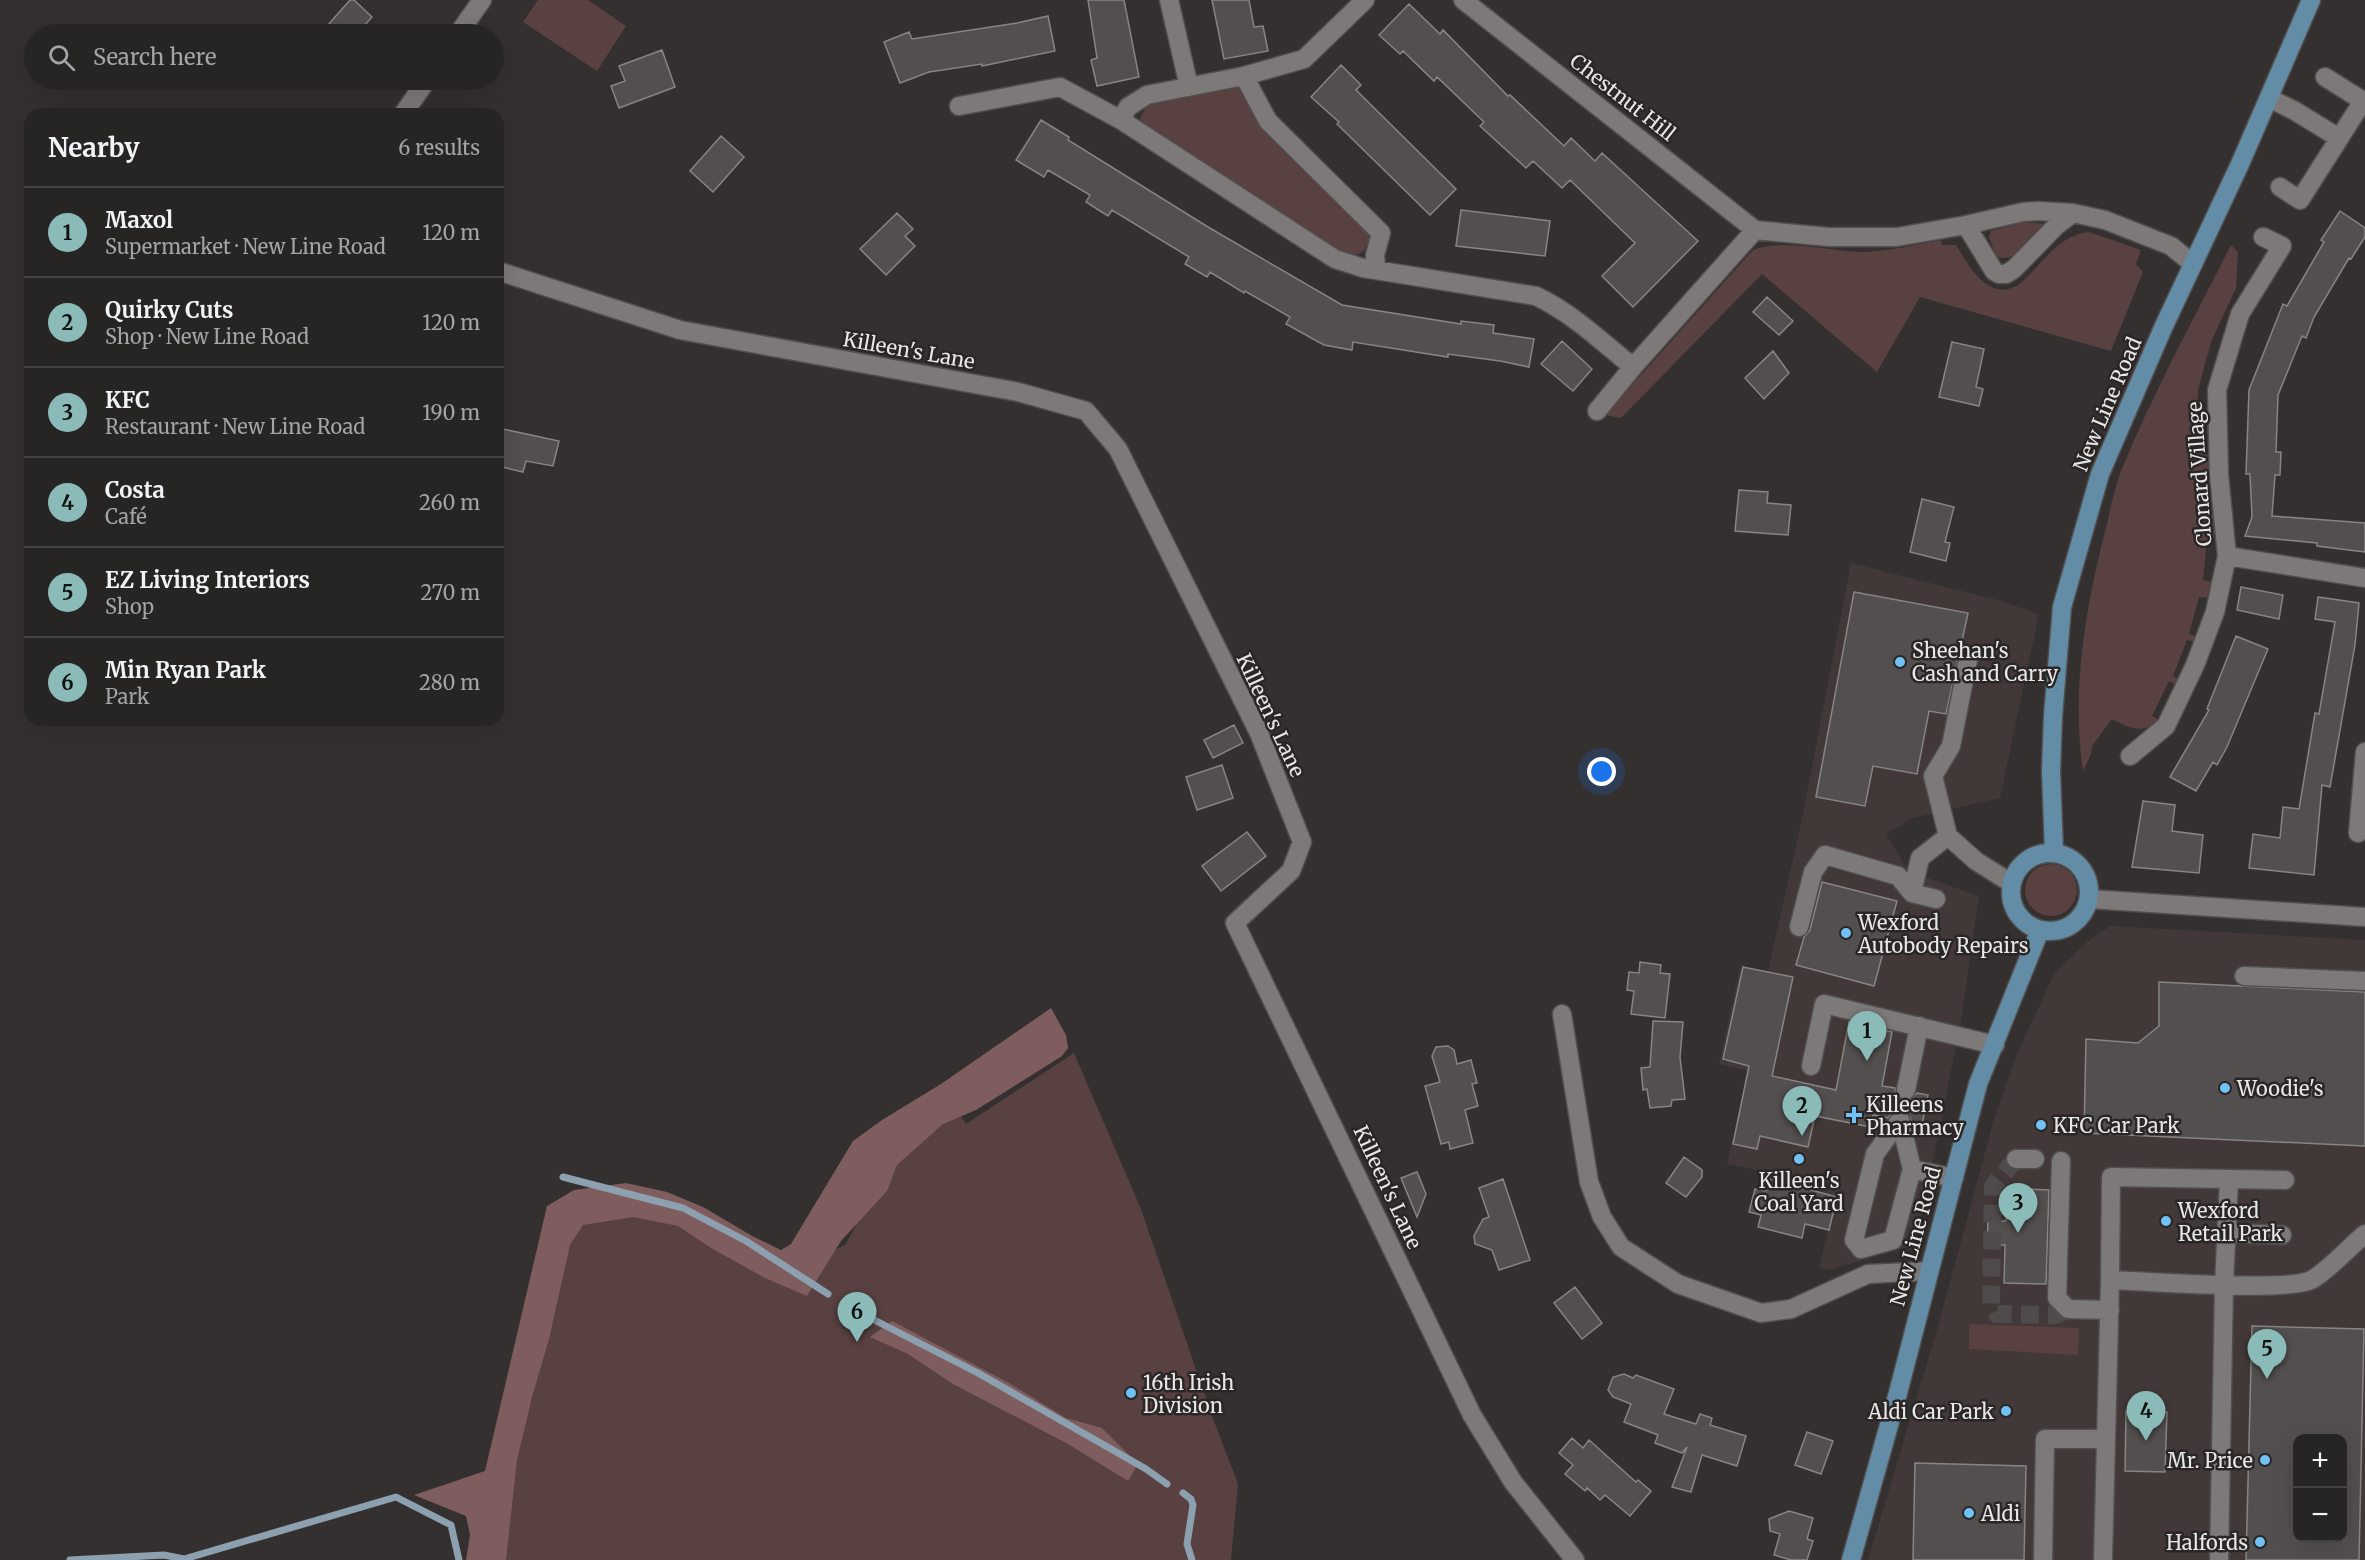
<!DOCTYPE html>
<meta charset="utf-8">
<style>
body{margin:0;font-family:Merriweather,serif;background:#333031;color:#f1f3f6}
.controls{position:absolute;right:18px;bottom:18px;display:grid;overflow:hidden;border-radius:12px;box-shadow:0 6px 24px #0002}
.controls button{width:54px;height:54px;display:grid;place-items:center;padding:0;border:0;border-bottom:2px solid #434141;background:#272424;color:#f1f3f6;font:30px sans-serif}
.you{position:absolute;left:1602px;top:772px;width:21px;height:21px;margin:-15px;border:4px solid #fff;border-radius:50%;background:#1a73e8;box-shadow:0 0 0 9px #1a73e833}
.badge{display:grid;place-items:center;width:39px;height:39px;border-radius:50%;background:#8bbbb9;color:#111;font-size:20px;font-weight:700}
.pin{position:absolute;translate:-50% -50px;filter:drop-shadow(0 2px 3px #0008)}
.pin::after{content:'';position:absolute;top:32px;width:21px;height:18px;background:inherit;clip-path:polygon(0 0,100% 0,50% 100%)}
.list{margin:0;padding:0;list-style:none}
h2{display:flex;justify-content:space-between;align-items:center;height:78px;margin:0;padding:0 24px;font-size:26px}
h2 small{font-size:20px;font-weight:400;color:#a4a4a6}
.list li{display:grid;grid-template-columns:39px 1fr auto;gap:18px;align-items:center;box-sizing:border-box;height:90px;padding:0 24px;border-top:2px solid #434141}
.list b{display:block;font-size:22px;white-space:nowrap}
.list p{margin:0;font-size:20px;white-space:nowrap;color:#a4a4a6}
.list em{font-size:20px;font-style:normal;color:#a4a4a6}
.icon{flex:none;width:33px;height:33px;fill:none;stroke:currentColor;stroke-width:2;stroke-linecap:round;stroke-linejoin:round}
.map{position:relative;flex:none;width:2365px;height:1560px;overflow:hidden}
.search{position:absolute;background:#272424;box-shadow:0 6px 24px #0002;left:24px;top:24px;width:480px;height:66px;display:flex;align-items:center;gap:15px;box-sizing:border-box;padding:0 21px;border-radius:33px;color:#a4a4a6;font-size:22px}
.panel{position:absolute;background:#272424;box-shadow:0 6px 24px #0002;left:24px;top:108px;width:480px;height:618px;border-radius:18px}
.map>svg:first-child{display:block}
.built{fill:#423838;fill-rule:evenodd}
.green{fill:#594041}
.forest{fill:#7f5c5d}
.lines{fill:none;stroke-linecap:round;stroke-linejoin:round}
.stream{stroke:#8ca0af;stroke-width:7}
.building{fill:#534f4f;stroke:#888484;stroke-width:1.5;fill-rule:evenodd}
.minor-tunnel{stroke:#4f4b4b;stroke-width:18;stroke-dasharray:18 9;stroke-linecap:butt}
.minor-casing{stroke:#504e4e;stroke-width:21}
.major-casing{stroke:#504e4e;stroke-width:21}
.minor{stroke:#7d7979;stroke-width:18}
.major{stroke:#638da7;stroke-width:18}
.poi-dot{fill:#70c1f4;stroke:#2a2626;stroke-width:2}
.labels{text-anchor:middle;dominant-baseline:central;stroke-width:5;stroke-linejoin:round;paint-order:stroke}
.street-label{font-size:20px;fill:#e8e6e6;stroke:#2a2626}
.poi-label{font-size:20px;fill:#e8e6e6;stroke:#2a2626;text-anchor:start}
</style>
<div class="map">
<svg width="2365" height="1560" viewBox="0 0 2365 1560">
<rect width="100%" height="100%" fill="#343030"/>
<path class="built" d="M1851,563L1994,599L2039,614L2000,798L1913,818L1886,834L1908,871L1979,896L1961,1020L1925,1202L1915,1241L1909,1247L1828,1270L1819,1268L1836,1197L1757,1170L1727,1164L1748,1071L1719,1064L1740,968L1768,971L1802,819Z
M2110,926L2365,940V1560H1868L1939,1323L1994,1119L2017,1054L2054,974L2087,942ZM2298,1438H2342V1538H2298Z"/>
<path class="green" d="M538,0H588L626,26L597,71L523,22Z
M1231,87L1240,89L1255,116L1266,130L1367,231L1370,239L1363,252L1354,256L1342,252L1147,129L1140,118L1147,106Z
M2024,222L2045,224C2034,236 2015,266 1996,256L1989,237L1991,231Z
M2089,232L2141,250L2136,264L2143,272L2111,351L1920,297L1877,372L1762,274L1621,418L1605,415L1753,250C1782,239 1827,250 1859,252C1886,252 1914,245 1941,240L1942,245H1956C1970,268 1991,306 2022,282C2043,263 2058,235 2089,232Z
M2231,245L2238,252L2236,288L2211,342L2198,390L2197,435L2205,436L2213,505L2214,540L2207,541L2203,580L2211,582L2207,598L2199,597L2189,634L2197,637L2195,642L2187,640L2173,676L2180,680L2177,685L2169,681L2152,716L2159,720C2143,735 2129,728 2112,719L2092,746L2091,754L2083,771C2071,689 2086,604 2107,524C2111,506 2115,487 2121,471C2153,393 2193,320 2231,245Z
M2025 890a26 26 0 1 1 52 0a26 26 0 1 1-52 0Z
M1074,1053L1141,1209L1212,1416L1238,1484L1231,1560H481L559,1206L656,1207L794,1268L845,1245L887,1171L956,1108L966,1124Z
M1969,1324L2079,1328L2078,1355L1969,1349Z"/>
<path class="forest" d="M1051,1008L1066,1035L1068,1048L1062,1056L976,1110L943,1124L897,1165L887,1191L841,1241L807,1296L765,1278L711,1248L678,1226L633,1217L583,1225L570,1245L549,1339L532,1397L517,1460L506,1560H466L470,1535L466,1516L414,1495L485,1471L547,1206L574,1190L626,1183L667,1192L703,1207L754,1237L781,1250L791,1244L853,1141L882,1120L941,1084Z
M892,1321L1009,1383L1066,1418L1102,1428L1138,1464L1128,1481L1068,1444L953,1384L908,1354L870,1337Z"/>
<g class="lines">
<path class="stream" d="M563,1177L683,1208L746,1241L828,1294
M843,1304L978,1373L1146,1469L1167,1484
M1183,1493L1191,1499L1193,1505L1187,1544L1192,1560
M70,1560L164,1555L184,1559L396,1497L451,1525L459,1560"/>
</g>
<path class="building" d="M350,0H354L372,17L357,34H320Z
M1088,0H1124L1139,77L1097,86L1091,60L1097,58Z
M1212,0H1249L1254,27L1263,26L1268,51L1224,59Z
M1409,4L1440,34L1443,30L1508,96L1510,95L1564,146L1571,138L1595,161L1602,153L1698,241L1633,307L1602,276L1635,243L1570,180L1562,188L1533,161L1526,168L1480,126L1484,122L1437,77L1434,81L1403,51L1400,54L1379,35Z
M1048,16L1055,51L982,66V64L929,72L900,83L884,42L909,32L912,39L1017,23Z
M662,50L675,87L619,108L611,86L625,81L619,66Z
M1341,65L1361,85L1356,90L1456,189L1430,215L1337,124L1339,122L1311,97Z
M1041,120L1069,137L1068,140L1208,227L1342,305L1461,324V321L1494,325L1493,333L1534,339L1529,367L1500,361L1448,354V357L1353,342L1352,350L1324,345L1286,324L1290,317L1245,291L1244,293L1210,272L1207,277L1185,264L1189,257L1112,210L1108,216L1086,202L1090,195L1048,170L1044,177L1016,160Z
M721,136L744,157L713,192L690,171Z
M1461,210L1550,221L1545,256L1456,246Z
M2340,211L2365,228V237L2351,259L2349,258L2314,317L2306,338L2302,336L2278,395L2276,452H2281L2280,475H2275L2272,516L2365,523V552L2317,546V543L2245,536L2252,517L2250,474H2246L2249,390L2283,304L2287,306L2324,242L2321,240Z
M897,213L913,229L905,236L915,246L886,275L860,249Z
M1767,297L1793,321L1779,335L1753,312Z
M1562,341L1592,369L1573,391L1541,364Z
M1952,342L1984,349L1976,387L1983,389L1979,406L1939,397Z
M1773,351L1789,373L1764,399L1745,378Z
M498,428L559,441L553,466L526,461L523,472L498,466Z
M1739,490L1768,492L1767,503L1791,505L1788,535L1735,531Z
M1922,499L1954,507L1945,542L1950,543L1946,561L1910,552Z
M2241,587L2283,595L2279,619L2237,610Z
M1854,592L1968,613L1946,714L1929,711L1917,774L1873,766L1865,806L1816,797Z
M2318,597L2359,603L2355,645L2330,787L2322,785L2314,875L2249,868L2253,834L2280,838L2283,807L2299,809L2315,713L2319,714L2335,622L2315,619Z
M2236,636L2268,649L2227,747L2217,765L2213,762L2196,791L2170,777L2209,710L2207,709Z
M1234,725L1243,743L1213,758L1204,740Z
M1222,765L1233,798L1197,810L1186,777Z
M2143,801L2175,805L2172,831L2203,835L2199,873L2132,867Z
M1247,832L1266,856L1221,891L1202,866Z
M1822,882L1897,901L1874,986L1796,965L1804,937L1810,930Z
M1640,962L1661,965L1660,973L1670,974L1665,1018L1631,1014L1634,991L1627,990L1629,972L1639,973Z
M1743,967L1793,977L1772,1076L1836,1090L1849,1022L1892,1032L1882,1086L1895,1088L1896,1094L1903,1101L1910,1100L1917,1093L1928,1095L1922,1125L1912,1123L1908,1112L1902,1109L1895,1110L1888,1118L1873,1115L1871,1127L1815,1116L1808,1147L1760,1136L1757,1149L1733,1144L1749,1066L1723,1059Z
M2159,982L2365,992V1146L2084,1133L2086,1039L2138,1043L2159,1026Z
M1653,1021L1683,1022L1680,1057L1685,1099L1672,1100L1671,1106L1650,1108L1647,1089L1643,1090L1641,1068L1650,1067Z
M1448,1046L1454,1050L1457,1064L1471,1060L1477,1083L1472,1084L1478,1106L1465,1110L1473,1143L1450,1149L1449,1142L1441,1144L1425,1086L1440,1082L1432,1056L1436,1047Z
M1684,1157L1702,1170V1177L1686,1197L1666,1183Z
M1417,1172L1426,1194L1417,1217L1401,1178Z
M1503,1179L1530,1260L1499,1270L1492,1250L1475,1244L1474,1236L1483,1219L1489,1217L1479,1188Z
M1770,1179L1837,1197L1829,1230L1805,1224L1802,1238L1758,1227L1761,1215L1749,1212L1755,1189L1766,1191Z
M2007,1188L2049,1190L2046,1284L2004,1283L2005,1245H1987L1988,1221H2006Z
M1575,1287L1602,1323L1582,1339L1554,1303Z
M2252,1326L2364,1329L2359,1560H2246ZM2298,1438H2343V1538H2298Z
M1624,1374L1633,1378L1636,1375L1674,1389L1664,1414L1696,1424L1700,1414L1712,1418L1710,1425L1746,1436L1737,1466L1702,1455L1691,1492L1672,1487L1687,1447L1682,1453L1655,1443L1658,1435L1624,1422L1631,1404L1613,1397L1608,1390L1613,1377Z
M2126,1411L2167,1412L2165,1472L2125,1471Z
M1807,1432L1833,1441L1821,1474L1795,1465Z
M1572,1438L1583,1448L1589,1440L1636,1482L1638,1480L1651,1491L1630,1516L1605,1495L1600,1500L1587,1488L1585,1491L1565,1474L1573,1465L1559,1453Z
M1915,1463L2026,1466L2024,1560H1913Z
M1789,1511L1813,1518L1807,1539L1813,1541L1807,1560H1791L1774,1555L1780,1534L1770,1531L1769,1519Z"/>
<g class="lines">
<path class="minor-tunnel" d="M1900,1120L1906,1090
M2016,1159L1993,1186L1991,1304L1997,1314L2055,1315L2068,1309"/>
<defs>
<path id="minor" d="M1169,0L1189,87
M1463,0L1755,230L1829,237H1897L1966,225L2023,212L2038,211L2073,213L2105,220L2171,246L2193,264
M458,34L482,0
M1244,76L1268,121L1381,233L1375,255L1376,269
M2269,98L2295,111L2339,138
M959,106L1060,87L1121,120L1335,259L1363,268L1536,296C1572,313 1601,341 1633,367
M403,114L427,80
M1121,120L1128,107L1147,95L1244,76L1304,59L1365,0
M2280,187L2300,200L2363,101L2325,77
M1966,225L1994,271L1999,274H2006L2014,269L2057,225L2073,213
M498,271L680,330L1018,392L1086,411L1118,449L1259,733L1302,842L1291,871L1235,923L1472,1415L1513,1482L1575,1560
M1597,411L1633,367L1755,230
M2227,556L2365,578
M1969,655L1951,746L1933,776L1948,836L1976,861L2011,883
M2130,756L2166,726L2195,665L2215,612L2227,556L2219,475L2217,390L2240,314L2282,246L2263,237
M2358,833L2365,752
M1936,899L1912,893L1920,858L1948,836
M2089,899L2365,917
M1799,927L1813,872L1825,855L1898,876L1912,893
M2244,976L2365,981
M1562,1014L1589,1182L1602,1217L1621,1247L1678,1284L1761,1313L1791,1309L1868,1274L1929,1271
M1811,1066L1824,1004L1995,1045
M1906,1090L1919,1026
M1900,1120L1912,1169L1893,1240L1861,1249L1854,1240L1875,1154Z
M2016,1159H2035
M2061,1161L2057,1298L2068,1309L2110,1310
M1912,1169L1954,1178
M2229,1179L2285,1180
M2227,1233L2282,1235
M2110,1280L2111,1177L2229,1179L2224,1285L2219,1560
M2043,1560L2045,1439H2106
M2103,1560L2110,1280C2144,1281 2292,1293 2313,1279C2332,1267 2348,1248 2365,1234"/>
<path id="major" d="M2054,852L2051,771L2053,716L2062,607L2100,474L2163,328L2240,164L2311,0
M2011 892a39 39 0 1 1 78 0a39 39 0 1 1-78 0Z
M1851,1560L1898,1393L1978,1084L2040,930"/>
</defs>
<use href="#minor" class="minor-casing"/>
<use href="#major" class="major-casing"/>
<use href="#minor" class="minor"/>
<use href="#major" class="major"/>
</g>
<g class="poi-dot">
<circle cx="1900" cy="662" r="6"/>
<circle cx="1846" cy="933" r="6"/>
<circle cx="2225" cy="1088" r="6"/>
<path d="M1851 1106h6v6h6v6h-6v6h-6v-6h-6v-6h6z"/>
<circle cx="2041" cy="1125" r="6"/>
<circle cx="1799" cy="1159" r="6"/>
<circle cx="2166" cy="1221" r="6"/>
<circle cx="1131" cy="1393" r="6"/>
<circle cx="2006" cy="1411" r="6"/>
<circle cx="2265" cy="1460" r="6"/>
<circle cx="1969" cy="1513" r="6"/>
<circle cx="2260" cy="1542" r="6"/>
</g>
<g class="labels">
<g class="street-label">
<text transform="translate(1623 97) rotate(38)">Chestnut Hill</text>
<text transform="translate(909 350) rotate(10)">Killeen's Lane</text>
<text transform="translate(2107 404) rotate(-67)">New Line Road</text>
<text transform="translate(2199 474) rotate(-94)">Clonard Village</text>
<text transform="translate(1271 715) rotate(65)">Killeen's Lane</text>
<text transform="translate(1388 1187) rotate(65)">Killeen's Lane</text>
<text transform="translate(1915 1236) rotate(-75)">New Line Road</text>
</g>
<g class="poi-label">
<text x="1912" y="650">Sheehan's<tspan x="1912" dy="23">Cash and Carry</tspan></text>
<text x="1858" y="922">Wexford<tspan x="1858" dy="23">Autobody Repairs</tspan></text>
<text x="2237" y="1088">Woodie's</text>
<text x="1866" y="1104">Killeens<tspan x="1866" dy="23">Pharmacy</tspan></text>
<text x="2053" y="1125">KFC Car Park</text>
<text x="1799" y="1180" text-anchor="middle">Killeen's<tspan x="1799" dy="23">Coal Yard</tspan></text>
<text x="2178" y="1210">Wexford<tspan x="2178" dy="23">Retail Park</tspan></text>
<text x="1143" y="1382">16th Irish<tspan x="1143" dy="23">Division</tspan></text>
<text x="1994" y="1411" text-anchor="end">Aldi Car Park</text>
<text x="2253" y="1460" text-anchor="end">Mr. Price</text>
<text x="1981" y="1513">Aldi</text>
<text x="2248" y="1542" text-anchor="end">Halfords</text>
</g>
</g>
</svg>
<div class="controls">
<button>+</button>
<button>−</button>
</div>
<div class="you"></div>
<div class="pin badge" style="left:1867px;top:1061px">1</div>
<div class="pin badge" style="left:1802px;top:1136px">2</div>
<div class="pin badge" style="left:2018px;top:1233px">3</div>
<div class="pin badge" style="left:2146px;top:1441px">4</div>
<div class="pin badge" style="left:2267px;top:1379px">5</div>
<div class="pin badge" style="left:857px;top:1342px">6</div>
<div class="search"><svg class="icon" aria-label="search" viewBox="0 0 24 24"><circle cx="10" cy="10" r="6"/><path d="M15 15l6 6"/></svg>Search here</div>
<section class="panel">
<h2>Nearby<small>6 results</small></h2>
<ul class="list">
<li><span class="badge">1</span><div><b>Maxol</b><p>Supermarket · New Line Road</p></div><em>120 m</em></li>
<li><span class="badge">2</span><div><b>Quirky Cuts</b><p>Shop · New Line Road</p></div><em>120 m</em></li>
<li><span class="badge">3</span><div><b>KFC</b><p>Restaurant · New Line Road</p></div><em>190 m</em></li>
<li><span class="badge">4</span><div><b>Costa</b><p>Café</p></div><em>260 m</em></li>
<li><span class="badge">5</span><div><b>EZ Living Interiors</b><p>Shop</p></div><em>270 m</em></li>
<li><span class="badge">6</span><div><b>Min Ryan Park</b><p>Park</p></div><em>280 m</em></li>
</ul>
</section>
</div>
